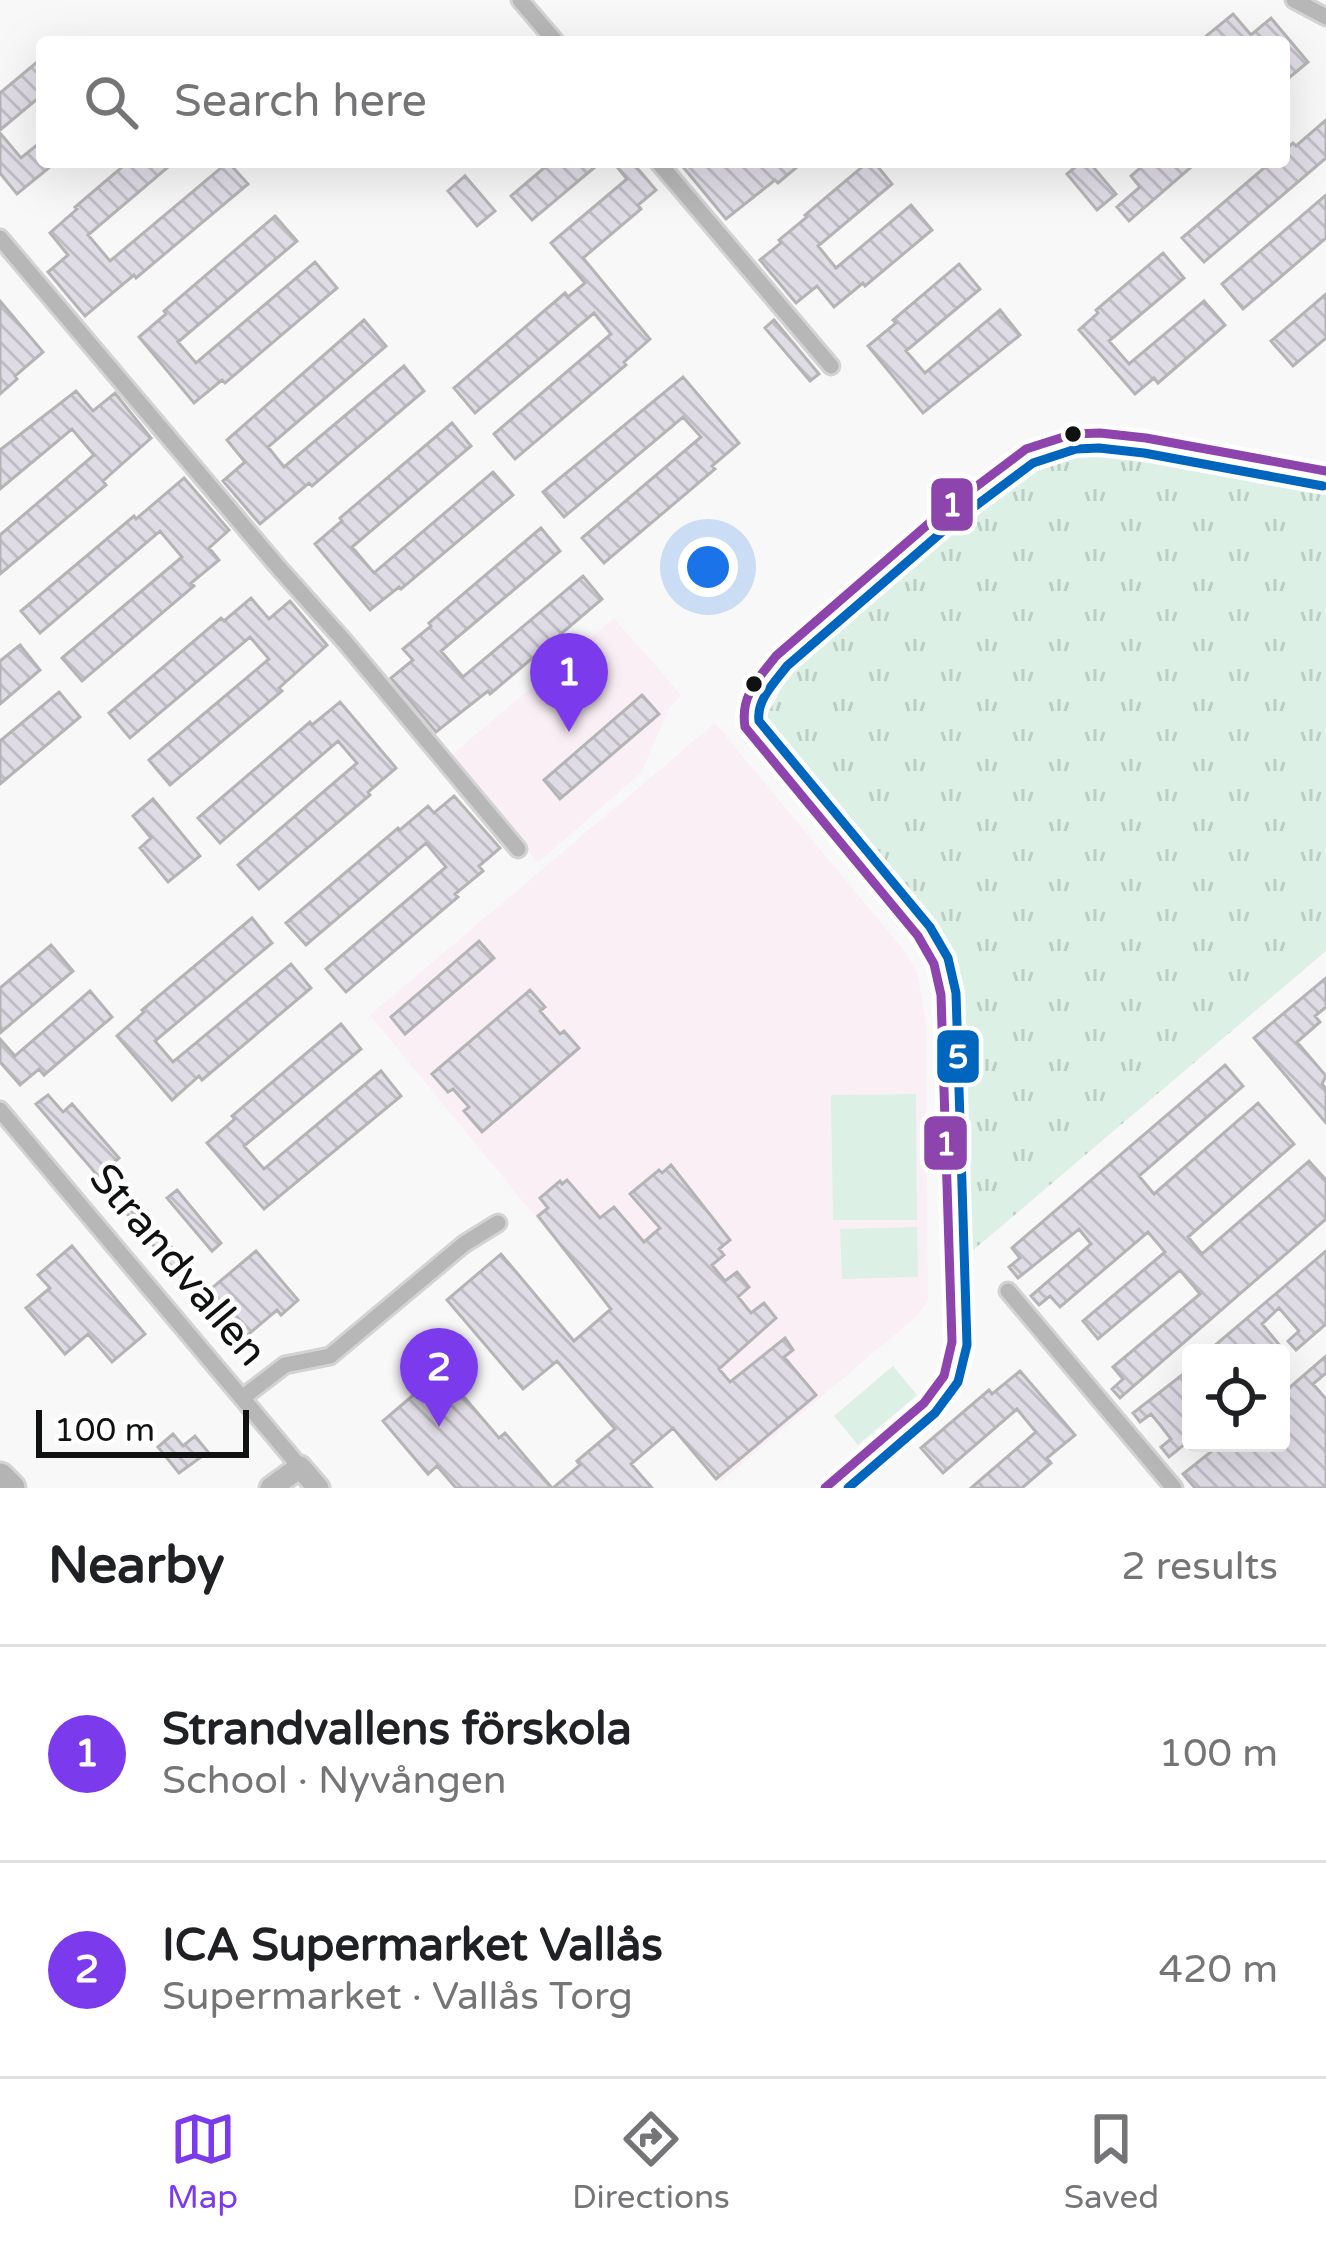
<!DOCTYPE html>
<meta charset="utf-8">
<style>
body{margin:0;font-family:"Varela Round",sans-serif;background:#f6f6f6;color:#202124}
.controls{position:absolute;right:36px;bottom:36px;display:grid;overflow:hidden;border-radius:12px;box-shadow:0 12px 48px #0002}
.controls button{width:108px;height:108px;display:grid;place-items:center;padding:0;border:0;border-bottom:3px solid #e0e0e0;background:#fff;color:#202124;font:60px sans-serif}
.scale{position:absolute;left:36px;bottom:30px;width:213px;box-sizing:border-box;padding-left:12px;border:6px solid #101111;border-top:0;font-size:33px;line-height:42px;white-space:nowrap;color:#101111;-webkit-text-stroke:9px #fff;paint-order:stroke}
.you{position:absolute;left:708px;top:567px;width:42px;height:42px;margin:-30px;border:9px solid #fff;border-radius:50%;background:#1a73e8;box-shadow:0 0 0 18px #1a73e833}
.badge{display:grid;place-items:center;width:78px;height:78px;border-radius:50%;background:#7c3aed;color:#fff;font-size:39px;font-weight:700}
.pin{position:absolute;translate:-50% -99px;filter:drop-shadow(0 3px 6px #0008)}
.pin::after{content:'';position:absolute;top:63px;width:42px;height:36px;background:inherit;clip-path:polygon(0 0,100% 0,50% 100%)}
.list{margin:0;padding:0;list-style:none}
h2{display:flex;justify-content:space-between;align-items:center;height:156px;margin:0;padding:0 48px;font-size:51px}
h2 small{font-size:39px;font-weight:400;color:#757577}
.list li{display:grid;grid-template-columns:78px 1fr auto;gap:36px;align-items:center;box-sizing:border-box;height:216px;padding:0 48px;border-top:3px solid #e0e0e0}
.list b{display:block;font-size:45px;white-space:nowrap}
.list p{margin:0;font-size:39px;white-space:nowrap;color:#757577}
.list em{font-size:39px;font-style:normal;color:#757577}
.icon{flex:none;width:66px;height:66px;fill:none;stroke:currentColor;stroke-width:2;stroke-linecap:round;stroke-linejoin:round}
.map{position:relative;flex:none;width:1326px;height:1488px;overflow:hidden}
.search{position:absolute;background:#fff;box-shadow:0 12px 48px #0002;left:36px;right:36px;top:36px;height:132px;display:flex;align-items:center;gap:30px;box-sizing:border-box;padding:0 42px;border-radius:12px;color:#757577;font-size:45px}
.sheet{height:588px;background:#fff}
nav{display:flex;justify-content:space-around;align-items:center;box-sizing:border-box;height:168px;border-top:3px solid #e0e0e0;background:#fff;font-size:33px;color:#757577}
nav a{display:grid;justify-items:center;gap:6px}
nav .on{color:#7c3aed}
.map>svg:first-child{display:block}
.education{fill:#fbeff6}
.grass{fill:url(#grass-tufts)}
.pitch{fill:#dcf0e6}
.building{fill:url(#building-back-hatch);stroke:#b4b4b4;stroke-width:3}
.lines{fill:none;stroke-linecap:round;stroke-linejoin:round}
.street-casing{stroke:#d3d3d4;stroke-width:21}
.secondary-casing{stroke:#d3d3d4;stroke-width:27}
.highway-casing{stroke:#d3d3d4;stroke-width:33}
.street{stroke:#b7b7b8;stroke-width:15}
.secondary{stroke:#b7b7b7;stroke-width:21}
.highway{stroke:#b4b4b5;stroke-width:27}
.bus-1-casing{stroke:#fff;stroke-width:18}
.bus-2-casing{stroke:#fff;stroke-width:18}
.bus-1{stroke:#8e44ad;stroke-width:9}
.bus-2{stroke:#0065bd;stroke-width:9}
.bus-dot{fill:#101111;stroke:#fff;stroke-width:4.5}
.labels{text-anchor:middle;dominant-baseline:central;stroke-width:9;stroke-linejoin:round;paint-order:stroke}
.street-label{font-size:42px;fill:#101111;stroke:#fff}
.line-badge{stroke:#fff;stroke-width:4.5}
.badge-label{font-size:33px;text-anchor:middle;font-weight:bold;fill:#fff}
</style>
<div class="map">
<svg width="1326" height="1488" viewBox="0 0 1326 1488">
<defs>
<pattern id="grass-tufts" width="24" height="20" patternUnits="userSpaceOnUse" patternTransform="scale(3)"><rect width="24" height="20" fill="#dcf0e6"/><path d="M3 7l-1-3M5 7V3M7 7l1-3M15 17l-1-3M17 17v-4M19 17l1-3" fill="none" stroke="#bccdc4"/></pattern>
<pattern id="building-back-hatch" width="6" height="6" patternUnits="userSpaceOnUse" patternTransform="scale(3)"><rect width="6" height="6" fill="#e0dce6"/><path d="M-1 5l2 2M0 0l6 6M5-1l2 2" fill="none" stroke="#bfbcc4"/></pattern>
</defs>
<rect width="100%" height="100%" fill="#f8f8f9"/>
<path class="education" d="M614,618L682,696L669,708L642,772L538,863L449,757Z
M715,723L903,949L917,971L926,1022L928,1301L916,1317L719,1483L588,1328L610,1308L370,1015Z"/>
<path class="grass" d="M1090,443L1140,444L1326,479V951L971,1252L961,1247L953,1209L948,990L929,941L777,755L766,730L765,719L809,637L880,575L1017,467L1052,451Z"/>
<path class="pitch" d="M916,1094L917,1220H833L831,1095Z
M917,1227L918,1277L842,1279L840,1229Z
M893,1366L917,1395L858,1445L834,1416Z"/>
<path class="building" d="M1233,14L1251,35L1271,18L1308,62L1284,82V42H1199Z
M42,58V95L0,130V93Z
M1326,120V158L1204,262L1182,238L1271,162H1284V151L1293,143L1296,146Z
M0,133L21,158L42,141V162H56L17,194L0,173Z
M128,162H174L88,235L110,261L228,162L248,184L136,278L134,275L85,316L48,272L68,255L50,233L77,209L75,207Z
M551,162H601L532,220L511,196Z
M613,162H632L656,190L638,205L641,209L583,258L650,339L624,362L626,365L515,459L494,434L611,334L594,313L475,413L454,388L565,293L568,297L585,283L551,243L627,179Z
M679,162H803L778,183L775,180L726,219Z
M868,162H874L892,184L818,246L836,268L911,205L932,230L865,286L863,283L834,307L817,286L796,303L760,260L781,243L779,240L807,217L805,215Z
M1081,162H1089L1116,194L1097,210L1067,174Z
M1147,162H1197L1129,221L1117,207L1140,187L1131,176Z
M465,176L495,211L477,226L448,191Z
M1326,195V238L1243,309L1222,284Z
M275,216L297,241L178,342L196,363L315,262L337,288L225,383L222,380L194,403L139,337L166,314L164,311Z
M1163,253L1184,278L1109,341L1129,364L1204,301L1225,325L1158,383L1154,378L1135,394L1079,330L1098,313L1096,310Z
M959,264L980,289L906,351L925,373L1000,310L1020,335L923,413L868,346L896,323L893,320Z
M1326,294V338L1293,366L1271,341Z
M0,301L43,352L15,376L17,379L0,394Z
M364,320L386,346L268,447L284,467L404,366L424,391L312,486L309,483L260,524L223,481L245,462L227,440Z
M774,320L819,374L810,381L765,328Z
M683,377L739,443L712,466L715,469L604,563L582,538L701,437L683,417L564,517L543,492Z
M76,391L93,411L115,393L151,438L103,481L106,485L0,574V535L94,455L72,429L0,489V450Z
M452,423L471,446L352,547L374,573L493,472L513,495L401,589L399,587L370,610L315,544L342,521L340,518Z
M184,478L229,530L209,548L219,560L191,583L194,586L82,681L62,658L182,557L160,531L40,633L21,611L134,516L136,519Z
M541,528L560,551L441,651L463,677L583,576L602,599L490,694L488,691L436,732L391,678L413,660L403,649L431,626L429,623Z
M251,598L269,619L290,601L327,645L279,688L282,691L170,785L149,760L269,659L250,637L130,738L109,713L221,618L224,621Z
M20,645L40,670L0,704V661Z
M59,692L80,717L0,784V741Z
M642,695L659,714L560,799L544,780Z
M340,702L396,768L368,792L370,795L259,889L238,865L357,763L338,741L220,843L198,818L310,722L312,725Z
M454,796L500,848L479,866L483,871L455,894L458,897L346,992L326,969L446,867L426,843L306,945L286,923L398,828L400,830L428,806L434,813Z
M153,799L200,856L168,882L140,848L151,838L133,816Z
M252,918L272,943L155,1041L173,1062L291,964L311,988L202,1080L199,1076L172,1100L117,1036L144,1012L142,1010Z
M479,941L494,958L405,1034L391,1017Z
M51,945L73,971L0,1033V988Z
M1326,978V1007L1315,1016L1320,1022L1297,1042L1326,1076L1322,1084L1326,1089V1123L1254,1038Z
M530,990L545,1007L540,1011L560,1034L564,1031L579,1048L482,1132L464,1111L469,1107L453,1089L448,1092L432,1074Z
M90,991L112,1017L44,1075L39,1069L20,1085L0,1062V1039L15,1056Z
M341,1024L361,1049L244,1146L264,1169L381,1071L401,1096L264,1209L207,1143L235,1119L232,1116Z
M1225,1065L1243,1086L1139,1176L1154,1194L1258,1103L1294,1144L1188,1237L1202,1254L1309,1161L1326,1180V1219L1120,1398L1112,1389L1123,1379L1113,1367L1200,1294L1180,1270L1098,1339L1083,1321L1165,1252L1148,1232L1060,1307L1050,1296L1039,1305L1031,1296L1091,1244L1079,1229L1018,1278L1009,1267L1020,1258L1012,1248Z
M48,1095L63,1112L72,1104L119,1158L98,1176L36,1104Z
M671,1165L730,1240L719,1249L724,1255L712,1265L725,1281L737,1272L749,1287L738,1297L751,1313L764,1303L776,1318L719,1369L730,1382L785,1338L793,1350L784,1357L816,1395L716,1479L673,1428L631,1464L652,1488H553L580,1465L577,1461L615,1429L557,1361L523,1389L447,1300L501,1254L574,1341L611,1309L538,1216L548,1208L540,1198L560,1181L562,1184L567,1180L600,1218L614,1207L644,1242L660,1228L630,1194L659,1170L662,1173Z
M177,1190L221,1243L212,1251L167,1198Z
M132,1201L190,1269L180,1277L123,1209Z
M72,1246L145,1334L112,1362L88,1334L65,1354L26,1308L50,1288L38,1275Z
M256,1251L298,1300L281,1315L277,1310L237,1344L199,1299Z
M1326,1251V1324L1296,1350L1288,1341L1299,1331L1279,1308L1262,1324L1286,1353H1206Z
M1326,1356V1373L1313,1384L1326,1399V1488H1195L1183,1474L1222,1443H1281V1395Z
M453,1361L470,1380L458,1390L499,1438L505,1433L552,1488H456L437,1466L428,1474L383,1421Z
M1191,1368V1439L1169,1457L1161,1447L1171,1439L1161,1426L1151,1414L1140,1422L1133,1413Z
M1020,1371L1075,1435L1047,1458L1051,1463L1022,1488H971L1036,1432L1017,1409L943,1473L921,1448L989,1390L992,1394Z
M173,1434L183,1446L195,1436L208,1452L179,1473L158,1447Z"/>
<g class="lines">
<defs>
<path id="street" d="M520,0L556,42
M1294,0L1326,17
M658,162L831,366
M0,238L279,568L345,642L518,849
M0,1110L300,1467
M1008,1291L1174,1488
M242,1398L285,1365L330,1356L464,1244L498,1223"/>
<path id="secondary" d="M271,1488L300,1467L318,1488"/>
<path id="highway" d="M0,1477L11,1488"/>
</defs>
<use href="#street" class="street-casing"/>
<use href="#secondary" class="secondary-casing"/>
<use href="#highway" class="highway-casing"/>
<use href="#street" class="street"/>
<use href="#secondary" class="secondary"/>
<use href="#highway" class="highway"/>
<defs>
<path id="bus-1" d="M825,1488L924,1403L944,1376L952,1342L941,995L934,964L918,936L745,727C740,696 758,679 776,656L941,513L1026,449L1073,434L1100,433L1146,438L1326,471"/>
<path id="bus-2" d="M848,1488L935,1413L958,1382L967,1345L956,993L948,958L930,927L759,721C756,700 775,682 787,666L950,525L1033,463L1076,449L1099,448L1144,453L1323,486"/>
</defs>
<use href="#bus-1" class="bus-1-casing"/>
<use href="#bus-2" class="bus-2-casing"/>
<use href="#bus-1" class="bus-1"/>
<use href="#bus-2" class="bus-2"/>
</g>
<g class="bus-dot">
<circle cx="1073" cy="434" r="10"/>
<circle cx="754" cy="684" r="10"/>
</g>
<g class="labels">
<g class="street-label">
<text transform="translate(178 1265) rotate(50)">Strandvallen</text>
</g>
</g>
<g class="line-badge">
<rect x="929" y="476" width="46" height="57" rx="12" fill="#8e44ad"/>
<rect x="935" y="1028" width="46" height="57" rx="12" fill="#0065bd"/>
<rect x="922" y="1114" width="47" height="58" rx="12" fill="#8e44ad"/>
</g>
<g class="badge-label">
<text x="952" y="516">1</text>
<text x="958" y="1068">5</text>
<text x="946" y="1155">1</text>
</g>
</svg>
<div class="controls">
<button><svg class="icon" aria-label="locate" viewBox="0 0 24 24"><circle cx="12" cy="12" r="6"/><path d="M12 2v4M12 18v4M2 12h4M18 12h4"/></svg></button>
</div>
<div class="scale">100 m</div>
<div class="you"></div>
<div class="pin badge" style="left:569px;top:732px">1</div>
<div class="pin badge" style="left:439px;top:1427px">2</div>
<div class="search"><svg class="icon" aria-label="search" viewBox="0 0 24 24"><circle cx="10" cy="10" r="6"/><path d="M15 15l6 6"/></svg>Search here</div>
</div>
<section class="sheet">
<h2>Nearby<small>2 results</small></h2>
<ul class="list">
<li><span class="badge">1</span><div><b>Strandvallens förskola</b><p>School · Nyvången</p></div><em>100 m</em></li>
<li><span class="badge">2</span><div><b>ICA Supermarket Vallås</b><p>Supermarket · Vallås Torg</p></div><em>420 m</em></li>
</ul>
</section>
<nav>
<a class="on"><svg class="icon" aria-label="map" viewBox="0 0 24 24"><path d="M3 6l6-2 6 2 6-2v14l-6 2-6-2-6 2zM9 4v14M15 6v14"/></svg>Map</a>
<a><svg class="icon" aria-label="directions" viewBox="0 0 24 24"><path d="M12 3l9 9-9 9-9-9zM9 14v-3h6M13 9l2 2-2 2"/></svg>Directions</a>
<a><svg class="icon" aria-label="saved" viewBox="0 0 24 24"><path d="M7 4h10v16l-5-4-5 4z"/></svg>Saved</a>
</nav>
